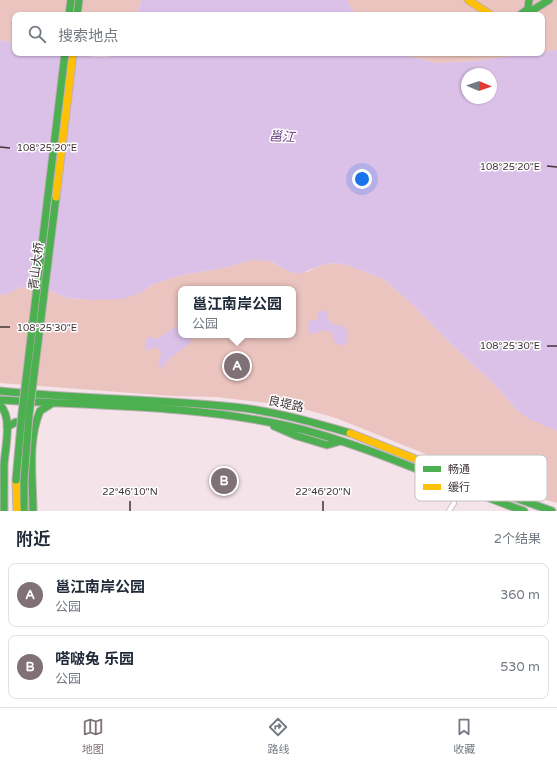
<!DOCTYPE html>
<html lang="zh">
<meta charset="utf-8">
<style>
body{margin:0;font-family:"Varela Round","Noto Sans SC",sans-serif;background:#f6f6f7;color:#1f2937}
.compass{position:absolute;left:461px;top:68px;width:36px;height:36px;border-radius:50%;background:#fff;box-shadow:0 1px 3px #0004;rotate:92deg}
.you{position:absolute;left:362px;top:179px;width:14px;height:14px;margin:-10px;border:3px solid #fff;border-radius:50%;background:#1a73e8;box-shadow:0 0 0 6px #1a73e833}
.badge{display:grid;place-items:center;width:26px;height:26px;border-radius:50%;background:#7f7176;color:#fff;font-size:13px;font-weight:700}
.pin{position:absolute;translate:-50% -50%;border:2px solid #fff;box-shadow:0 1px 4px #0006}
.popup{position:absolute;left:178px;top:286px;width:118px;height:52px;box-sizing:border-box;display:grid;place-content:center;border-radius:8px;background:#fff;filter:drop-shadow(0 1px 3px #0005);font-size:13px;white-space:nowrap;color:#747a83}
.popup b{font-size:15px;color:#1f2937}
.popup::after{content:'';position:absolute;left:50%;top:100%;margin-left:-8px;border:8px solid transparent;border-top-color:#fff}
.list{margin:0;padding:0;list-style:none}
h2{display:flex;justify-content:space-between;align-items:center;height:52px;margin:0;padding:0 16px;font-size:17px}
h2 small{font-size:13px;font-weight:400;color:#747a83}
.list li{display:grid;grid-template-columns:26px 1fr auto;gap:12px;align-items:center;box-sizing:border-box;height:64px;margin:0 8px 8px;padding:0 8px;border:1px solid #e0e1e3;border-radius:8px}
.list b{display:block;font-size:15px;white-space:nowrap}
.list p{margin:0;font-size:13px;white-space:nowrap;color:#747a83}
.list em{font-size:13px;font-style:normal;color:#747a83}
.icon{flex:none;width:22px;height:22px;fill:none;stroke:currentColor;stroke-width:2;stroke-linecap:round;stroke-linejoin:round}
.map{position:relative;flex:none;width:557px;height:511px;overflow:hidden}
.search{position:absolute;background:#fff;box-shadow:0 1px 3px #0004;left:12px;right:12px;top:12px;height:44px;display:flex;align-items:center;gap:10px;box-sizing:border-box;padding:0 14px;border-radius:8px;color:#747a83;font-size:15px}
.sheet{height:196px;background:#fff}
nav{display:flex;justify-content:space-around;align-items:center;box-sizing:border-box;height:56px;border-top:1px solid #e0e1e3;background:#fff;font-size:11px;color:#747a83}
nav a{display:grid;justify-items:center;gap:2px}
nav .on{color:#7f7176}
.map>svg:first-child{display:block}
.green{fill:#ecc4bf;fill-rule:evenodd}
.water{fill:#dbc0e8;fill-rule:evenodd}
.lines{fill:none;stroke-linecap:round;stroke-linejoin:round}
.street-casing{stroke:#bdb0b5;stroke-width:6}
.fast-casing{stroke:#bdb0b5;stroke-width:9}
.slow-casing{stroke:#bdb0b5;stroke-width:9}
.street{stroke:#fdfbfc;stroke-width:4.5}
.fast{stroke:#4caf50;stroke-width:7}
.slow{stroke:#ffc107;stroke-width:7}
.fast-bridge-casing{stroke:#bdb0b5;stroke-width:9;stroke-linecap:butt}
.slow-bridge-casing{stroke:#bdb0b5;stroke-width:9;stroke-linecap:butt}
.fast-bridge{stroke:#4caf50;stroke-width:7}
.slow-bridge{stroke:#ffc107;stroke-width:7}
.ticks{fill:none;stroke:#403438;stroke-width:1.5}
.labels{text-anchor:middle;dominant-baseline:central;stroke-width:3;stroke-linejoin:round;paint-order:stroke}
.street-label{font-size:12px;fill:#403438;stroke:#fff}
.water-label{font-size:13px;font-style:italic;fill:#633b7d;stroke:#fff}
.key{fill:#fff;stroke:#c6c2c3;stroke-width:1}
.key-label{font-size:11px;fill:#403438}
.ticks-label{font-size:10px;text-anchor:middle;fill:#403438;stroke:#fff;stroke-width:3;stroke-linejoin:round;paint-order:stroke}
</style>
<div class="map">
<svg width="557" height="511" viewBox="0 0 557 511">
<rect width="100%" height="100%" fill="#f4e3e9"/>
<path class="green" d="M0,0H142L140,3L137,15H15V43L0,40Z
M346,0H557V50L542,52V15H356Z
M396,53H533L475,61L437,63Z
M261,259L270,261L280,267L307,272L322,265L335,263L347,265L383,279L413,305L456,349L493,383L517,410L557,431V503L525,494L336,418L293,406L216,397L172,396L0,383V294L4,295L21,287L51,291L67,298L94,300L140,293L154,284L178,276L228,267L251,260ZM181,289H293V335H181Z"/>
<path class="water" d="M142,0H346L356,15H137L140,3Z
M0,40L15,43V53C31,53 49,51 65,53C84,55 104,61 123,53H396L437,63L475,61L557,50V431L529,419L517,410L493,383L456,349L413,305L383,279L347,265L335,263L322,265L299,274L290,272L270,261L251,260L228,267L178,276L154,284L140,293L122,299L94,300L67,298L51,291L21,287L4,295L0,294ZM467,74H491V98H467Z
M323,310L328,312V319L332,324L338,326L342,324L348,332V342L342,346L335,343L332,333L325,330L312,334L307,329L310,320H318V313Z
M177,327L181,330V335H188L191,342L167,361L163,369L158,364L161,353L157,347L145,351V343L148,337L158,339L168,331Z"/>
<g class="lines">
<defs>
<path id="street" d="M449,511L454,503"/>
<path id="fast" d="M521,14L528,9L529,0
M69,15L71,0
M77,15L79,0
M525,15L549,0
M0,391C78,399 156,399 234,407C274,411 312,422 350,433
M0,400C96,406 194,405 288,426C370,445 445,483 524,511
M0,405C13,418 5,448 4,465C4,480 4,496 4,511
M274,426L297,436L327,445L341,441
M7,427L16,422L27,423
M24,481V511
M493,490L552,511
M33,511C33,479 27,441 40,411L51,404"/>
<path id="slow" d="M468,0L491,15
M350,433L493,490
M16,480L17,511"/>
</defs>
<use href="#street" class="street-casing"/>
<use href="#fast" class="fast-casing"/>
<use href="#slow" class="slow-casing"/>
<use href="#street" class="street"/>
<use href="#fast" class="fast"/>
<use href="#slow" class="slow"/>
<defs>
<path id="fast-bridge" d="M16,480L22,413L65,53
M24,481L29,415L56,197"/>
<path id="slow-bridge" d="M56,197L73,53"/>
</defs>
<use href="#fast-bridge" class="fast-bridge-casing"/>
<use href="#slow-bridge" class="slow-bridge-casing"/>
<use href="#fast-bridge" class="fast-bridge"/>
<use href="#slow-bridge" class="slow-bridge"/>
</g>
<path class="ticks" d="M0,147L10,148M547,166L557,167M0,327H10M547,346H557M130,511V501M323,511V501"/>
<g class="labels">
<g class="street-label">
<text transform="translate(36 266) rotate(-83)">青山大桥</text>
<text transform="translate(286 404) rotate(12)">良堤路</text>
</g>
<g class="water-label">
<text transform="translate(282 137) rotate(3)">邕江</text>
</g>
</g>
<rect x="415" y="455" width="132" height="46" rx="6" class="key"/>
<rect x="423" y="466" width="18" height="6" fill="#4caf50"/>
<rect x="423" y="484" width="18" height="6" fill="#ffc107"/>
<g class="key-label">
<text x="448" y="473">畅通</text>
<text x="448" y="491">缓行</text>
</g>
<g class="ticks-label">
<text x="47" y="151">108°25'20"E</text>
<text x="510" y="170">108°25'20"E</text>
<text x="47" y="331">108°25'30"E</text>
<text x="510" y="349">108°25'30"E</text>
<text x="130" y="495">22°46'10"N</text>
<text x="323" y="495">22°46'20"N</text>
</g>
</svg>
<svg class="compass" viewBox="-18 -18 36 36"><path d="M0-13l5 13h-10z" fill="#e53935"/><path d="M0 13l5-13h-10z" fill="#747a83"/></svg>
<div class="you"></div>
<div class="pin badge" style="left:237px;top:366px">A</div>
<div class="popup"><b>邕江南岸公园</b>公园</div>
<div class="pin badge" style="left:224px;top:481px">B</div>
<div class="search"><svg class="icon" aria-label="search" viewBox="0 0 24 24"><circle cx="10" cy="10" r="6"/><path d="M15 15l6 6"/></svg>搜索地点</div>
</div>
<section class="sheet">
<h2>附近<small>2个结果</small></h2>
<ul class="list">
<li><span class="badge">A</span><div><b>邕江南岸公园</b><p>公园</p></div><em>360 m</em></li>
<li><span class="badge">B</span><div><b>嗒啵兔 乐园</b><p>公园</p></div><em>530 m</em></li>
</ul>
</section>
<nav>
<a class="on"><svg class="icon" aria-label="map" viewBox="0 0 24 24"><path d="M3 6l6-2 6 2 6-2v14l-6 2-6-2-6 2zM9 4v14M15 6v14"/></svg>地图</a>
<a><svg class="icon" aria-label="directions" viewBox="0 0 24 24"><path d="M12 3l9 9-9 9-9-9zM9 14v-3h6M13 9l2 2-2 2"/></svg>路线</a>
<a><svg class="icon" aria-label="saved" viewBox="0 0 24 24"><path d="M7 4h10v16l-5-4-5 4z"/></svg>收藏</a>
</nav>
